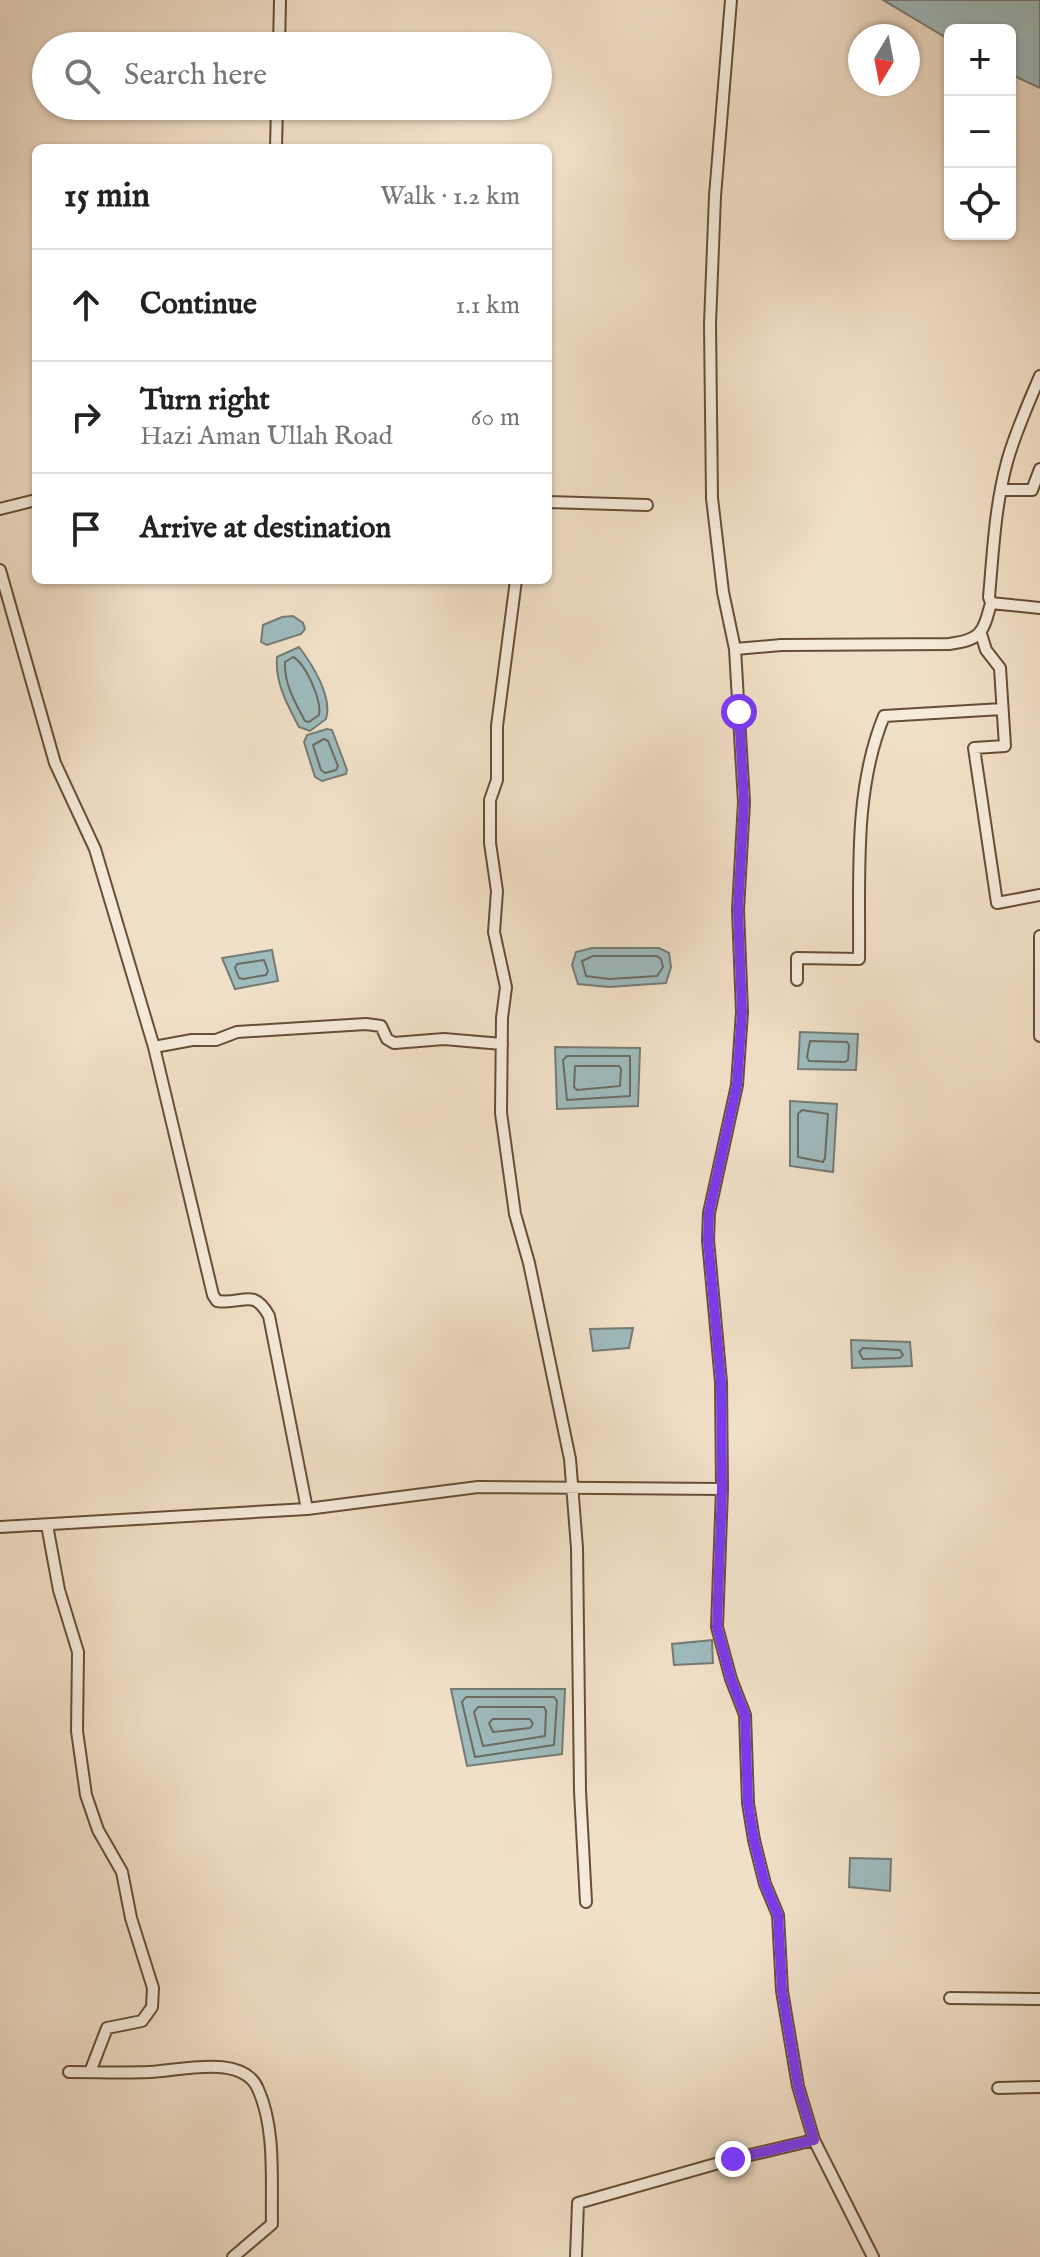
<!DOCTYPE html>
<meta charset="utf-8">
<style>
body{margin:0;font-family:"IM FELL English",serif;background:#f2f2f2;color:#222}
.controls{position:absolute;right:24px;top:24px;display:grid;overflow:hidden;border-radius:12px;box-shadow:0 2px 6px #0004}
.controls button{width:72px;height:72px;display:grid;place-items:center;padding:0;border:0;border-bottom:2px solid #e0e0e0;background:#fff;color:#222;font:40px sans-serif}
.compass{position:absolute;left:848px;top:24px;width:72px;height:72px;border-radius:50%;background:#fff;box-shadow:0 2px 6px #0004;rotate:190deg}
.stop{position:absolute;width:24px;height:24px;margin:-18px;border:6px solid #7c3aed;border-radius:50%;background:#fff}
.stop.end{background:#7c3aed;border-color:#fff;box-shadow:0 2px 8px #0008}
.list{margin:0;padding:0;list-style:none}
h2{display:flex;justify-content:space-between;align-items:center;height:104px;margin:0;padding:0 32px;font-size:34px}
h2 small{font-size:26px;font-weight:400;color:#767676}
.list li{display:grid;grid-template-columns:52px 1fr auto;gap:24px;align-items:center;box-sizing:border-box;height:112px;padding:0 32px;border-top:2px solid #e0e0e0}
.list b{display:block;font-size:30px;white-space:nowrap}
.list p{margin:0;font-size:26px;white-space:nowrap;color:#767676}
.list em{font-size:26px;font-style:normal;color:#767676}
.icon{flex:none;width:44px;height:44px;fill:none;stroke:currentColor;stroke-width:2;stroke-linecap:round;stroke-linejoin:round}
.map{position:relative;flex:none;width:1040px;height:2257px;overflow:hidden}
.search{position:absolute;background:#fff;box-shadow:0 2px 6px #0004;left:32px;top:32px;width:520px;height:88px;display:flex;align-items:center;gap:20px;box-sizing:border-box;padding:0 28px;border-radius:44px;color:#767676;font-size:30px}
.panel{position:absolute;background:#fff;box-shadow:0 2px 6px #0004;left:32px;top:144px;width:520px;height:440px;border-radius:12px}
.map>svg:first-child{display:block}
.water{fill:#9ebbbe;stroke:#767c74;stroke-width:2}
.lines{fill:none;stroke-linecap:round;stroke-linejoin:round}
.shore{stroke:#6c6c62;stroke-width:2}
.street-casing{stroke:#674e36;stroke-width:14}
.street{stroke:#f6ebdb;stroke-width:10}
.route{stroke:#7c3aed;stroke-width:10}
</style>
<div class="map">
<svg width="1040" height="2257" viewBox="0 0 1040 2257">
<rect width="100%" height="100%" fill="#f1e0c8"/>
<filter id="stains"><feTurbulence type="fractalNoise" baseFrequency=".0025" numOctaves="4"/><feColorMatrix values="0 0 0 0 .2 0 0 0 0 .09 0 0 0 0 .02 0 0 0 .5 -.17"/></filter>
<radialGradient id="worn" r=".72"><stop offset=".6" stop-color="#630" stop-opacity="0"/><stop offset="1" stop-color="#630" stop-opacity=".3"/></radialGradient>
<path class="water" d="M883,0H1040V88L1010,74V30H950V40Z
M293,616L303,623L305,629L301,634L267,645L261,642L263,625L282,617Z
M299,647C312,664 333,697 326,719L310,731L299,727C287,704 275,683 277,657Z
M327,729L332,730L347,770L346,774L322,781L315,777L304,742L307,735Z
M592,948H659L669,953L671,967L666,983L609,987L578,984L572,965L576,952Z
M272,950L278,981L235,989L222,958Z
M800,1032L858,1034L856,1070L798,1069Z
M555,1047L640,1048L638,1106L557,1109Z
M790,1101L837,1104L833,1172L790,1166Z
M633,1328L629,1348L593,1351L590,1329Z
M851,1340L910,1342L912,1366L852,1368Z
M712,1640L713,1663L674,1665L672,1644Z
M451,1689H565L562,1754L467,1766Z
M850,1858L891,1859L890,1891L849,1887Z"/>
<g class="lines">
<path class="shore" d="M293,657C306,664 322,701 319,715L309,722L305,721C295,702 284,684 285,662Z
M324,739L328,741L338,766L336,770L325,773L321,770L313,745Z
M593,956H657L661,959L663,967L657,976L609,979L586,976L582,961Z
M264,960L268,971L266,975L243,979L239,978L235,968L237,964Z
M810,1041L847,1042L849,1045L848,1060L845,1062L809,1061L807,1057Z
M567,1056H630V1096L567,1100L563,1060Z
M575,1066H619L621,1069L620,1086L577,1090L574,1087Z
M802,1110L828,1114L825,1158L823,1162L798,1157V1114Z
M863,1348L900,1350L903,1355L900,1358L863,1359L859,1352Z
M466,1697H554L557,1701L554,1745L475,1757L462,1702Z
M478,1707H544L546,1711L545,1736L483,1746L474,1712Z
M493,1719H530L533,1724L530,1728L493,1732L489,1723Z"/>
<defs>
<path id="street" d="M731,0L715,196L710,324L712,498L723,592L735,649
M279,46L280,0
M276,148L277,106
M1002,490H1032L1040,469
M548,502L647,505
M0,509L36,500
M0,570L55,763L95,849L154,1047L213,1295L217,1301C243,1305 253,1287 269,1316L307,1509
M516,580L497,726V780L490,800V843L497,891L494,932L506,987L502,1018L501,1113L515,1214L529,1263L570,1459L577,1548L580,1791L586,1902
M991,603L989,597C993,552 995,506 1007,462C1015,433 1028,404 1040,376
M981,634L986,650L1000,668L1005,746L974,748L997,903L1040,895
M1040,936V1036
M797,980V958L859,959C860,879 853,791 884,716L1002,709
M154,1047L192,1040H216L237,1032L366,1024L381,1026L387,1039L394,1043L444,1039L502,1044
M47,1525L59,1590L78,1652L77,1731L86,1795L98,1830L122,1872L131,1918L153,1988L152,2007L142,2021L107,2028L90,2072
M0,1527L307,1509L478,1487L722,1489
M950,1998L1040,1999
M69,2072C96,2072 123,2073 150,2072C179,2071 243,2053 258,2089C276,2129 271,2181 272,2224L233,2257
M998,2088L1040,2087
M576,2257L578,2203L733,2159L814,2140
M873,2257L814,2140L798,2086L782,1991L778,1915L765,1884L754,1840L748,1803L745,1715L731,1679L717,1627L722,1489L721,1382L708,1240L709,1213L737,1085L742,1012L738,910L744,802L735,649L781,645L949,644C981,640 983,633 991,603L1040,608"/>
</defs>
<use href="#street" class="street-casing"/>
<use href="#street" class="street"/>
</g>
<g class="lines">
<path class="route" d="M733,2159L814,2140L798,2086L782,1991L778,1915L765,1884L754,1840L748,1803L745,1715L731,1679L717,1627L722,1489L721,1382L708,1240L709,1213L737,1085L742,1012L738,910L744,802L739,712"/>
</g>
<rect width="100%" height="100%" filter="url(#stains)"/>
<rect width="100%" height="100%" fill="url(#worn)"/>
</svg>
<div class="controls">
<button>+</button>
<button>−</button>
<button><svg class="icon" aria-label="locate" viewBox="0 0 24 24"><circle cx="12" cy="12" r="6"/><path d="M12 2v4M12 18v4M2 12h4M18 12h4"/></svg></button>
</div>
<svg class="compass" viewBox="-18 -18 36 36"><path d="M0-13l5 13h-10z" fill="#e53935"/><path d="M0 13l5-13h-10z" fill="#767676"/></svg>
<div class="stop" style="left:739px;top:712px"></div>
<div class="stop end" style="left:733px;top:2159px"></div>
<div class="search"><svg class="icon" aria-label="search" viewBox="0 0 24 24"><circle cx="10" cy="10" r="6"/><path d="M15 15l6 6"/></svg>Search here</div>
<section class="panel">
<h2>15 min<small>Walk · 1.2 km</small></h2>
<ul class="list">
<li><svg class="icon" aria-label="ahead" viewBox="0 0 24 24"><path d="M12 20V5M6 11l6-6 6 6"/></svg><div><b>Continue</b></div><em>1.1 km</em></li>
<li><svg class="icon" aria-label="right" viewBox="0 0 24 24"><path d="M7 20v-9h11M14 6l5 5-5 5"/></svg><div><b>Turn right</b><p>Hazi Aman Ullah Road</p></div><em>60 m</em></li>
<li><svg class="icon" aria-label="arrive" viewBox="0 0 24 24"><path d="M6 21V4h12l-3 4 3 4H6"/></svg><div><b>Arrive at destination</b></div></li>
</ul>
</section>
</div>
